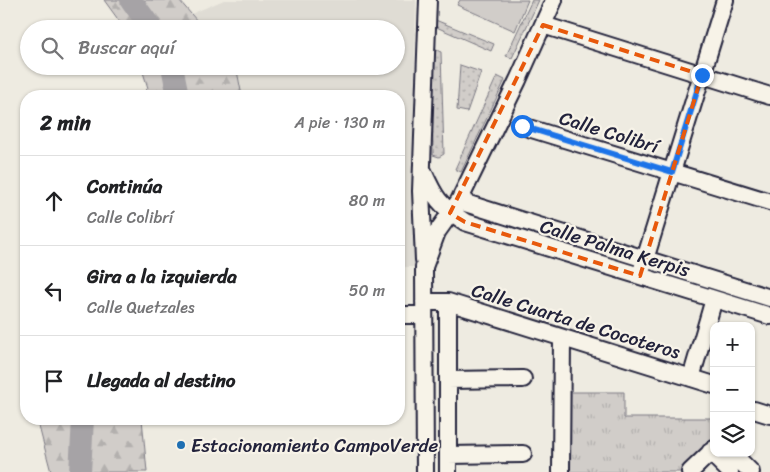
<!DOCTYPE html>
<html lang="es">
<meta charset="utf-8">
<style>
body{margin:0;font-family:Sriracha,sans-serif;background:#f2f2f2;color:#202124}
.controls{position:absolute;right:15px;bottom:15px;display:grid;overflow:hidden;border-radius:10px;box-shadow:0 1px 4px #0004}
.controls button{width:45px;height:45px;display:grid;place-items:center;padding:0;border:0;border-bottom:1px solid #e0e0e0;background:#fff;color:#202124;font:25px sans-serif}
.stop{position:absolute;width:15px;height:15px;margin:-11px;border:4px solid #1a73e8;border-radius:50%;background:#fff}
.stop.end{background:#1a73e8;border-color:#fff;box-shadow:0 1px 5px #0008}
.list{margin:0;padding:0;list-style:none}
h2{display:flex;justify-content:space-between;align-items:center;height:65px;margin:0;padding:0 20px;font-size:21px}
h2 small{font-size:16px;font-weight:400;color:#757577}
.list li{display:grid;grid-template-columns:32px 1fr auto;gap:15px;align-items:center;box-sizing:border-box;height:90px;padding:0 20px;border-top:1px solid #e0e0e0}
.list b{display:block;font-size:19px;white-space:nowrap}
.list p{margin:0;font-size:16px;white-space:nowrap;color:#757577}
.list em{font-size:16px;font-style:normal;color:#757577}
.icon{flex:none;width:28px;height:28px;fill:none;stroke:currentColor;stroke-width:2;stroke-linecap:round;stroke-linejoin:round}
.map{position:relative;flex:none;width:770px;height:472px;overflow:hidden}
.search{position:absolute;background:#fff;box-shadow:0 1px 4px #0004;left:20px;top:20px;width:385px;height:55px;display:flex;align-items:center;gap:12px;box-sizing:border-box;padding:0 18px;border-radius:28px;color:#757577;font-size:19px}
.panel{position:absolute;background:#fff;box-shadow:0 1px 4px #0004;left:20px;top:90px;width:385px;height:335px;border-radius:20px}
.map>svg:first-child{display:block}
.built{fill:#dfdcd4}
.grass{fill:url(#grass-dots);stroke:#7a7882}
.forest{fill:url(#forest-firs);stroke:#7a7882}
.park{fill:url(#park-tufts);stroke:#7a7882}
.pitch{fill:#d1cdc9;stroke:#7a7882}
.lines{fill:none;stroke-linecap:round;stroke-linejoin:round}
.river{stroke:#a6a3a6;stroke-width:22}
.minor-casing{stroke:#22223b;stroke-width:20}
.minor{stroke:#f7f3e8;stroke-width:16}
.route{stroke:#1a73e8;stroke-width:6}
.marked{fill:none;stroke:#e8590c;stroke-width:4;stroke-dasharray:10 6;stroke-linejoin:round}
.poi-dot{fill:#1f6fb2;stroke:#f7f3e8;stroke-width:2}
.labels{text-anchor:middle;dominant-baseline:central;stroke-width:4.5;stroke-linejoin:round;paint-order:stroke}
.street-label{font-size:19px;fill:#22223b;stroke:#f7f3e8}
.poi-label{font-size:19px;fill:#22223b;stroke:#f7f3e8;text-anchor:start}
</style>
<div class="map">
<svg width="770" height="472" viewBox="0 0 770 472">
<defs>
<pattern id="grass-dots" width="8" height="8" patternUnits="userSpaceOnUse" patternTransform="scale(1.25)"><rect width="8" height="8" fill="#d1cdc9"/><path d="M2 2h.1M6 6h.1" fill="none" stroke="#b3b0ae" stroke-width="1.8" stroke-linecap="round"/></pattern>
<pattern id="forest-firs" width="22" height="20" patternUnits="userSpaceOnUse" patternTransform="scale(1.25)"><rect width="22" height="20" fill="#d1cdc9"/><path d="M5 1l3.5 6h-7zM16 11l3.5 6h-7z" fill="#b3b0ae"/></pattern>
<pattern id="park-tufts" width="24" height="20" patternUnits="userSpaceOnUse" patternTransform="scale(1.25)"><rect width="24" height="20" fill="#d1cdc9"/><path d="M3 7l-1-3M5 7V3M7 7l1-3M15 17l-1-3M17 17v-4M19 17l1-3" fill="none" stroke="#b3b0ae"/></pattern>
</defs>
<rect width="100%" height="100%" fill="#eeebe1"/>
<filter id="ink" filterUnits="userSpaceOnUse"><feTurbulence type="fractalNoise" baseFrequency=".02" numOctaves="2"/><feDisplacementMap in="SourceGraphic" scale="10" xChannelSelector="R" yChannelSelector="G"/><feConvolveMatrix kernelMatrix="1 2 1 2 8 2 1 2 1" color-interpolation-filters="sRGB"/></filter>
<g filter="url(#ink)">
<path class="built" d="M224,0H416L413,184L417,267H399V96H242L236,66H396V29H204L191,14Z"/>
<path class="grass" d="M532,0H539L512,58L506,56Z
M433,19L494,44L491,51L434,26Z
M432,48L441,52L444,154L439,157L433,155Z
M460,65L481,72L467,112L457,110Z
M497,76L505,80L461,172L455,169Z"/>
<path class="forest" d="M104,0H179L204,29H125Z
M141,66H236L242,96H140L148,88Z
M37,419H142L147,472H51Z"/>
<path class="park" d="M566,392H624V418H714V439L680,472H566Z"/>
<path class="pitch" d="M460,0H528L515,31L457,5Z"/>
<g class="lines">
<path class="river" d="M131,0L152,29
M172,66L178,96
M80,472L83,419"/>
<defs>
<path id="minor" d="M543,25L770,96
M522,126L770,202
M423,171C435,198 439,205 465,222L770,316
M459,201L770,298
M424,260L421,191L428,0
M642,269L725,0
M424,302H448L714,385
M399,315H424
M691,378L714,299
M448,380L523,379
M754,410L770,415
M710,452L730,472
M732,453L751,472
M448,455L523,454
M425,472L424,267L437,232L459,201L518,80L554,0
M448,472V302
M561,472L562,338
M690,472L714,449"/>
</defs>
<use href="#minor" class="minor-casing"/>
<use href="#minor" class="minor"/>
</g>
</g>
<g class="lines" filter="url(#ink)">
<path class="route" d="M522,126L672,172L702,75"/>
</g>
<path class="marked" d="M543,25L702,75L640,276L465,222L450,213Z"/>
<circle class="poi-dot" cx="181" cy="445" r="5"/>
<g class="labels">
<g class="street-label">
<text transform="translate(609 132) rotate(17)">Calle Colibrí</text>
<text transform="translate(615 248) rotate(17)">Calle Palma Kerpis</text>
<text transform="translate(576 321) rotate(17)">Calle Cuarta de Cocoteros</text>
</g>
<g class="poi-label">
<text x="191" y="445">Estacionamiento CampoVerde</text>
</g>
</g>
</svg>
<div class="controls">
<button>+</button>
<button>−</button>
<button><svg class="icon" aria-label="layers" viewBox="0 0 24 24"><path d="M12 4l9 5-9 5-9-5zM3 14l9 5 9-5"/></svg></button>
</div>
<div class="stop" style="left:522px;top:126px"></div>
<div class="stop end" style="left:702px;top:75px"></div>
<div class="search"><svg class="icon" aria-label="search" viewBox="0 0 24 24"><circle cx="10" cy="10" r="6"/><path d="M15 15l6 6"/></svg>Buscar aquí</div>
<section class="panel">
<h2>2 min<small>A pie · 130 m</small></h2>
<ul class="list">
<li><svg class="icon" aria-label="ahead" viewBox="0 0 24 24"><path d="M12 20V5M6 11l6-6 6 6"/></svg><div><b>Continúa</b><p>Calle Colibrí</p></div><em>80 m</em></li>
<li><svg class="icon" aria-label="left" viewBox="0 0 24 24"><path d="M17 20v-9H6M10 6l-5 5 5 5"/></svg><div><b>Gira a la izquierda</b><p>Calle Quetzales</p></div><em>50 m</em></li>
<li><svg class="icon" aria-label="arrive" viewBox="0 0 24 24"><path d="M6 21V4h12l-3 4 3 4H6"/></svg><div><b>Llegada al destino</b></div></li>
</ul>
</section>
</div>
